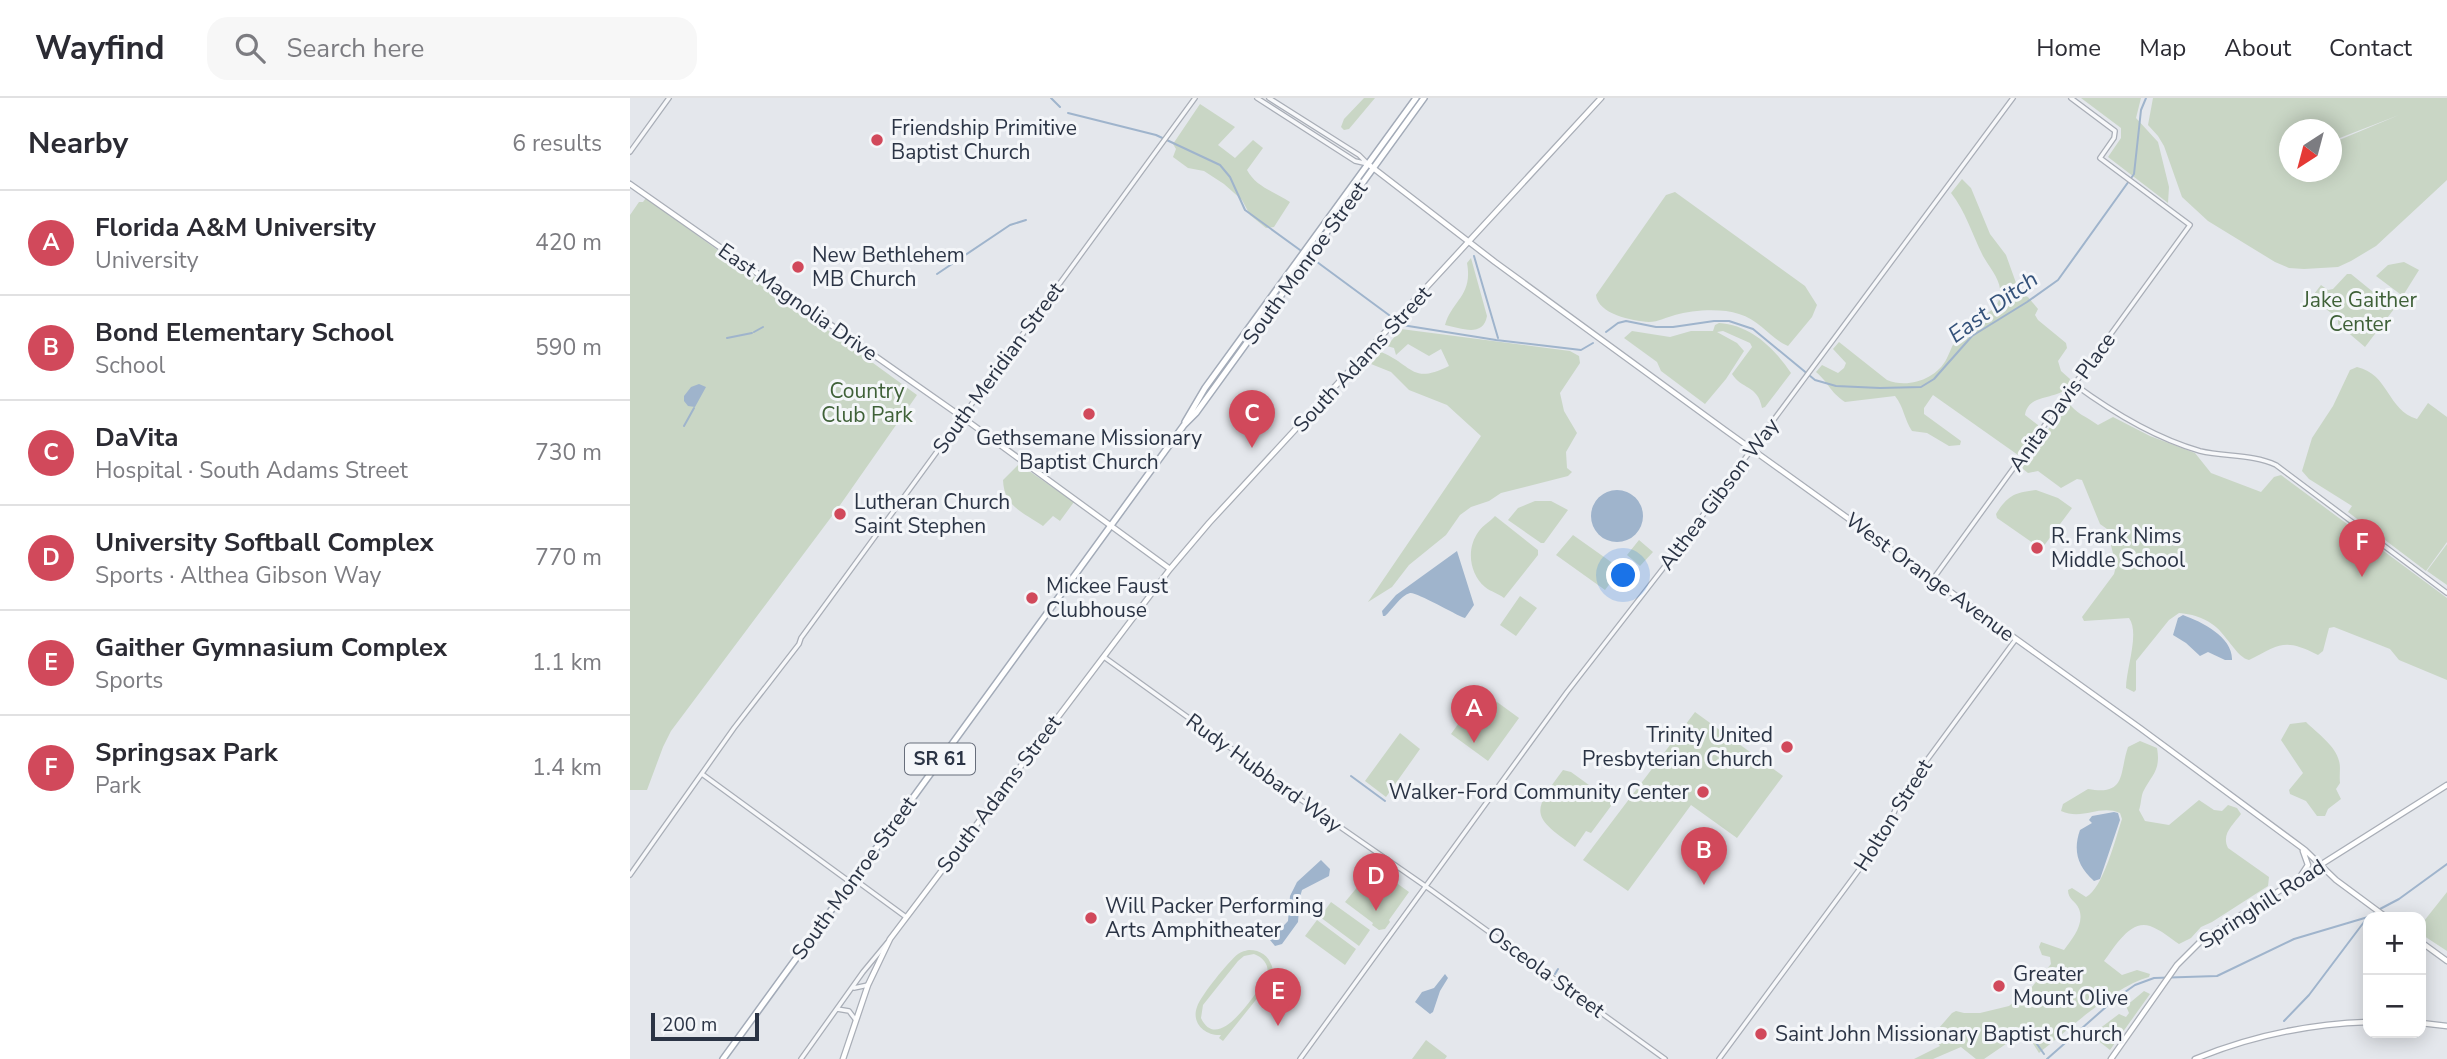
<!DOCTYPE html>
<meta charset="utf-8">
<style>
body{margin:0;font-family:"Nunito Sans",sans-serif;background:#f7f7f7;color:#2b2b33}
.controls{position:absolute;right:21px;bottom:21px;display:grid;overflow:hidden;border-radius:14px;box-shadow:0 4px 18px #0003}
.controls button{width:63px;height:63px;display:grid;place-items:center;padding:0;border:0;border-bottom:2px solid #e1e1e2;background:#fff;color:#2b2b33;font:35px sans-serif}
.compass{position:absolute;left:1649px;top:21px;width:63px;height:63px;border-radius:50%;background:#fff;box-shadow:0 4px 18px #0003;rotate:216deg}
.scale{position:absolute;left:21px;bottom:18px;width:108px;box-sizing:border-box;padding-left:7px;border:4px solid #2b3445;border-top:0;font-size:19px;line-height:24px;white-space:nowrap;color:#2b3445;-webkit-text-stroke:5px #f4f6f9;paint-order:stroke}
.you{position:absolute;left:994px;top:478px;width:24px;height:24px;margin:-18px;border:5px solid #fff;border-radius:50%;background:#1a73e8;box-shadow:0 0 0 10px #1a73e833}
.badge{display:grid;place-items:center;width:46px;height:46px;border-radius:50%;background:#d1495b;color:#fff;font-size:23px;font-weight:700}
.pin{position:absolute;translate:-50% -58px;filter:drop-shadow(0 2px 4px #0008)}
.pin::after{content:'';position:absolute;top:37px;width:24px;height:21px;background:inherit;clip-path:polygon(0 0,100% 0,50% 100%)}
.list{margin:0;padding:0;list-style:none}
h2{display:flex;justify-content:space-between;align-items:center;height:91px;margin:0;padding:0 28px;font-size:30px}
h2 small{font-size:23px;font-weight:400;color:#7c7c81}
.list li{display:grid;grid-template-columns:46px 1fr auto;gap:21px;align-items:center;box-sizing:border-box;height:105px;padding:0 28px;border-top:2px solid #e1e1e2}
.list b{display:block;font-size:26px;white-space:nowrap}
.list p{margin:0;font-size:23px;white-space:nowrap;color:#7c7c81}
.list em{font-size:23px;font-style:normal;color:#7c7c81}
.icon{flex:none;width:38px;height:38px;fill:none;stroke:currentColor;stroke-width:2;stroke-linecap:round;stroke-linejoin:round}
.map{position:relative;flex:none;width:1817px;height:961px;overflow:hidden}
header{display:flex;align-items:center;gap:42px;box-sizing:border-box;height:98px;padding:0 35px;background:#fff;border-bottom:2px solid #e1e1e2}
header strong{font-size:33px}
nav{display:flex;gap:38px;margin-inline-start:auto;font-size:24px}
.search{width:490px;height:63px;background:#f7f7f7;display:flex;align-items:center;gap:18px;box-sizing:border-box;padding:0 24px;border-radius:21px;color:#7c7c81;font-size:26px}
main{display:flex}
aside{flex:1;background:#fff}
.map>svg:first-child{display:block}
.green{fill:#c9d6c5;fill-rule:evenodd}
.water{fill:#9fb4cc}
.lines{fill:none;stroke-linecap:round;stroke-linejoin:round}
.stream{stroke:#9fb4cc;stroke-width:2}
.tertiary-casing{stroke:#a9aeb7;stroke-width:6}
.secondary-casing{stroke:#a9aeb7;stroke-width:7}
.primary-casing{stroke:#a3abb8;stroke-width:8}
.tertiary{stroke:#f7f8fa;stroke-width:3.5}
.secondary{stroke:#fff;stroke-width:4.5}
.primary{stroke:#fff;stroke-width:5}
.poi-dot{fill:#d1495b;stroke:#f4f6f9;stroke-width:2.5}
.labels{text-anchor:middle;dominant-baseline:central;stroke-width:6;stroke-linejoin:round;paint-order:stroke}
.shield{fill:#f4f6f9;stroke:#676e7b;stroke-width:2}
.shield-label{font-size:19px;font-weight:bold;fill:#2b3445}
.poi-label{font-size:21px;fill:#2b3445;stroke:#f4f6f9;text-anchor:start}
.street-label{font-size:21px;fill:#2b3445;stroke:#f4f6f9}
.park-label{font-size:21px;fill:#3f6138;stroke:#f4f6f9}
.water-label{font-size:23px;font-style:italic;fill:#34527a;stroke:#f4f6f9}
</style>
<header>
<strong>Wayfind</strong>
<div class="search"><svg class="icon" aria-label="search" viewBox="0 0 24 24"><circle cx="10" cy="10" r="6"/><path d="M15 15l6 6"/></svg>Search here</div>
<nav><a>Home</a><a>Map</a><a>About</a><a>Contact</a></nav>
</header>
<main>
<aside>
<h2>Nearby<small>6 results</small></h2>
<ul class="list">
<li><span class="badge">A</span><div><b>Florida A&amp;M University</b><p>University</p></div><em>420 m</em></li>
<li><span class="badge">B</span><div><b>Bond Elementary School</b><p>School</p></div><em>590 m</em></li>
<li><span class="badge">C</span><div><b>DaVita</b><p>Hospital · South Adams Street</p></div><em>730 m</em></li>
<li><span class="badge">D</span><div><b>University Softball Complex</b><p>Sports · Althea Gibson Way</p></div><em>770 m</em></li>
<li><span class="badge">E</span><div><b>Gaither Gymnasium Complex</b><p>Sports</p></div><em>1.1 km</em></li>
<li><span class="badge">F</span><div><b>Springsax Park</b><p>Park</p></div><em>1.4 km</em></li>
</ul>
</aside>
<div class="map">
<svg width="1817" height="961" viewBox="0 0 1817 961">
<rect width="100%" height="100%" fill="#e4e7ec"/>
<path class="green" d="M734,0H745L719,31L714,32L711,29L714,21Z
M1451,0H1511L1506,20L1528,44L1539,89L1538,105L1478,59L1491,40V30Z
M1523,0H1817V82L1746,148L1721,163L1708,169L1674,171L1659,170L1645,164L1578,123L1552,99L1534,48L1528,38L1518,27ZM1769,17L1702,45V74H1660V32H1702V43Z
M570,6L605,29L588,47L605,60L623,42L633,50L617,72C626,89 645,94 660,104L644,129L636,130L620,117L612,102L594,86L574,73L558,70L543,59L546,51L543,46Z
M1332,81L1341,90L1360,136L1376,157L1390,196L1398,199L1408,211L1405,217L1408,222L1436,245L1437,250L1428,263L1431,273L1440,281C1437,306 1399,291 1395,317L1408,327V332L1388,357L1303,297L1294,310V316L1331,343L1330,347L1319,348L1297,335L1282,333C1274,321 1274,309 1265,298L1215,304C1199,293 1199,285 1186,274L1192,267L1208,275L1214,270L1216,265L1203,251L1209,244L1257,282C1278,291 1307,281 1317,260C1322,250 1324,241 1333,232C1345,220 1374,213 1370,191C1369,180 1358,167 1353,158C1342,136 1336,114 1321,95Z
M1045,94L1175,188L1187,207L1182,219L1158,248C1141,241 1130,222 1109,216C1091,210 1063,212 1045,217C1037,219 1028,224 1019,224C1002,223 968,216 966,197L1036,97Z
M16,100L287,297L208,410L41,633L33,649L17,692H0V117L9,104H13Z
M841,160L857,218C853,240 831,230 815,227C822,202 843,198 837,165Z
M1774,164L1789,172L1774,196H1770L1746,178L1758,167Z
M1717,176H1721L1764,211L1735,249L1708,226V220L1681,200L1691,187L1698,192L1703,191Z
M1089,225C1121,227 1144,250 1161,275L1135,309L1132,310C1128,287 1111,291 1102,276L1122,249L1120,245L1093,233L1087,234L1107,245L1114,253L1096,281L1075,306L1031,273L1027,264L994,240L1002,233L1040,239L1061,233H1083L1085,227Z
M771,231L940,253L949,258L950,265L930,295L934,313L947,335L936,354L937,370L942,374L938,378L871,395L859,403L841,409L830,417L816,437L779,467L762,489L738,504L851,338L817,307L779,292L761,274L741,266L751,254C783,267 781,287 819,268L811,251L799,258L778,246L766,257L764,250L757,248Z
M1727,269C1759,276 1757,312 1787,321L1798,305L1817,319V444L1796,473L1718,414L1722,408L1679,381L1672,373L1682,340L1703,308L1720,272Z
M1438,304C1445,315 1457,319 1468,327L1483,319L1520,338L1565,355L1581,375L1631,394L1644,379L1651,377L1817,500V582L1769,562L1760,551L1704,529L1699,530L1693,553L1688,557C1654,540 1651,546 1619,562C1607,560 1595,534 1582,526C1572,519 1561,516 1549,515L1539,522L1506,563V592L1504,594L1496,590C1496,571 1510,535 1499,520L1454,523L1452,519L1484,476L1486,468L1477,431L1470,426L1452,382L1447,381L1431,390L1408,373L1398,375L1393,371L1392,368Z
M389,366L444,404L430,423L423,418L413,428C393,414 374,409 373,382Z
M1406,392L1428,400L1442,410L1413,449L1410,450L1367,420L1366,416C1378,397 1384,395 1406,392Z
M905,403H921L938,412L914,445H911L878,422L888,410Z
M865,418L908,452V457L874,500C868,495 861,494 855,489C839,475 836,450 849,433C853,427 860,424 865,418Z
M943,437L991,471L975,492L926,457Z
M1009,442L1023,454L1010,468L997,457Z
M1817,446V487L1797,473Z
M890,498L907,510L886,538L870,527Z
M852,593L889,620L858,663L821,636Z
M1065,614L1153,678L1107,740L1061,707L998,793L953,762Z
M1676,624C1686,634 1706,648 1709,663C1711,669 1709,677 1710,685L1706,691L1711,701L1698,711L1695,718H1687L1676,703L1660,696L1659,692L1673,675L1651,642L1660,626Z
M770,635L790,651L756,699L735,683Z
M1510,643L1527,650C1531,673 1522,676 1513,694C1511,699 1511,707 1509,712L1515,723L1539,727L1569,702L1584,712L1592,713L1598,707L1607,710L1611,716C1603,727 1591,736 1598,750L1639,779L1638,788L1582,824L1571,829L1561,840L1549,846C1540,840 1531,832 1520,828C1500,821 1484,850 1474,863L1492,877L1507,872L1520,876L1519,879C1485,888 1438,932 1409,955L1395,933L1354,961H1346L1331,949L1303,961H1284L1310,948L1302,938L1322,915L1326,913L1334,915H1350L1379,908L1401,890L1421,866L1420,859L1412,857L1409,849L1411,844L1434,852C1442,841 1455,826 1449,811C1446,803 1438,802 1438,792L1442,790L1456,799C1473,791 1486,739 1492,721L1490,715C1469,706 1453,723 1431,713L1433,706L1458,691C1497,698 1489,675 1498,649Z
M933,672L941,674L981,703V708L961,735L956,733L945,749C901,718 901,715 933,672Z
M746,780L761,781L779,794L759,822L760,824L755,831L749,832L742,827L743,825L715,804L729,787Z
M1817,794V853L1791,836V823H1794Z
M701,804L740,832L729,848L690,819Z
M687,822L726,851L715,867L675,838Z
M619,852C632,852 640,859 643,872L645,870L649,873L593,943L589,940L591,937C575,938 561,925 567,909C571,897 599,863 608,856C613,853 614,853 619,852ZM624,856C637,861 641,872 635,883C623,898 588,956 571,920L573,907L608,863L614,858Z
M1514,893L1520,896L1480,952L1461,937L1489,916L1496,919L1499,915L1496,908Z
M796,942L817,958L815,961H782Z"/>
<path class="water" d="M69,286L76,289L65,309L58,308L54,303V298L61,289Z
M961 418a26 26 0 1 1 52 0a26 26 0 1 1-52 0Z
M827,453L844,507L835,520C824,516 785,493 780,495C770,498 762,512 755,518H753L752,513L766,497Z
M1553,517C1572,524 1603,539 1602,562H1595L1578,554L1570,558L1556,545L1543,537L1548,520Z
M1484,714L1488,715L1490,722L1470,781L1464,783C1447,768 1443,752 1450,732L1462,725L1459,722L1462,718Z
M691,762L700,771L699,778L672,792L670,799L668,824L652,846L645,848L640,842L658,823L660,798L667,784Z
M815,876L818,880L810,893L803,914L800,916L785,904L792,894L804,890Z"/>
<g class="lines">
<path class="stream" d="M421,0L430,9
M438,15L526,37L590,67L600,79L615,112L670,152
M844,158L868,240
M683,161L763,220
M307,176L380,127L396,122
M772,227L866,242L951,252L963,245
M124,234L133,229
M976,234L988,225L996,223L1026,229H1043L1084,223H1099L1123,231L1185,282L1206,288L1250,290L1291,289L1304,281L1342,238L1397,204L1428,182L1504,76L1511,12L1516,0
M97,240L122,235
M54,328L64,310
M721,678L755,703
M1750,811L1769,801L1817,766
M1739,819L1744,815
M925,876L928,871
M1654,923L1679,897L1737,820
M1402,939L1414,956
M1417,961L1485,901L1505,887L1524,880L1587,878L1664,841L1738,819"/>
<defs>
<path id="tertiary" d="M627,0L725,63L738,66
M639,0L729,57L738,66
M0,54L39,0
M1444,286C1482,314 1525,340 1570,353C1595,359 1623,356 1646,367L1817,495
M1303,481L1560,127L1470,60L1484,40L1485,33L1441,0
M474,559L620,664L628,672L801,792L1035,961
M72,676L220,784
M0,777L104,630L169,546L171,540L565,0
M224,781L276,819
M224,890L238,887
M207,911L219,913L225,921
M171,961L233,874L257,845
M670,961L937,594L1038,464L1383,0
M1089,961L1254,738L1272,696L1386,541"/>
<path id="secondary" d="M738,66L865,164L1095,332L1510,630L1675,752L1706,782L1756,819
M0,86L332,319L540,471
M1670,779L1678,767L1673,753
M1791,844L1817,863
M1791,925L1817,928
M213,961L238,887L260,841L540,471L579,425L971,0
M1481,961L1547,867L1573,841L1817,687
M1565,961C1621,938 1678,926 1738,924"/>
<path id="primary" d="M555,324L575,290L786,0
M93,961L554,327L566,315L794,0"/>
</defs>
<use href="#tertiary" class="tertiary-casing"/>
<use href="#secondary" class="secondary-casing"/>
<use href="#primary" class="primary-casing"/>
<use href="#tertiary" class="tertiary"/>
<use href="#secondary" class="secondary"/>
<use href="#primary" class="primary"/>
</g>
<g class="poi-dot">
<circle cx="247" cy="42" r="7"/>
<circle cx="168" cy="169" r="7"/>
<circle cx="459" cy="316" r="7"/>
<circle cx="210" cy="416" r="7"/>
<circle cx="1407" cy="450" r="7"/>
<circle cx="402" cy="500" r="7"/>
<circle cx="1157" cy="649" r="7"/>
<circle cx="1073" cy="694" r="7"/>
<circle cx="461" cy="820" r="7"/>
<circle cx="1369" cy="888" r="7"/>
<circle cx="1131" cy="936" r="7"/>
</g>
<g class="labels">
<rect class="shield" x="275" y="645.5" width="70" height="31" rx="5"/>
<g class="shield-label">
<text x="310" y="661">SR 61</text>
</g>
<g class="poi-label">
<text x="261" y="30">Friendship Primitive<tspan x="261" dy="24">Baptist Church</tspan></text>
<text x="182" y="157">New Bethlehem<tspan x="182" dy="24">MB Church</tspan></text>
<text x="459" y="340" text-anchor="middle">Gethsemane Missionary<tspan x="459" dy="24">Baptist Church</tspan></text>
<text x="224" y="404">Lutheran Church<tspan x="224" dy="24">Saint Stephen</tspan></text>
<text x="1421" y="438">R. Frank Nims<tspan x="1421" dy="24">Middle School</tspan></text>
<text x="416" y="488">Mickee Faust<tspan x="416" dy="24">Clubhouse</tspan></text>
<text x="1143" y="637" text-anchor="end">Trinity United<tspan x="1143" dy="24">Presbyterian Church</tspan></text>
<text x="1059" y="694" text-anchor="end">Walker-Ford Community Center</text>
<text x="475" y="808">Will Packer Performing<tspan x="475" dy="24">Arts Amphitheater</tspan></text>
<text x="1383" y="876">Greater<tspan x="1383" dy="24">Mount Olive</tspan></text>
<text x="1145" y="936">Saint John Missionary Baptist Church</text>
</g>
<g class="street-label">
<text transform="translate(675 165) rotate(-54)">South Monroe Street</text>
<text transform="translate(168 204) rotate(35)">East Magnolia Drive</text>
<text transform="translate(732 261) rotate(-47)">South Adams Street</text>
<text transform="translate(368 270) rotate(-54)">South Meridian Street</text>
<text transform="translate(1432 304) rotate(-54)">Anita Davis Place</text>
<text transform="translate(1089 396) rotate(-53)">Althea Gibson Way</text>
<text transform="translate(1300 479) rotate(36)">West Orange Avenue</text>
<text transform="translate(634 675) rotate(36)">Rudy Hubbard Way</text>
<text transform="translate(369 696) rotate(-53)">South Adams Street</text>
<text transform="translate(1263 717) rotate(-58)">Holton Street</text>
<text transform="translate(224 780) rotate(-54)">South Monroe Street</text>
<text transform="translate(1632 806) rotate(-33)">Springhill Road</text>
<text transform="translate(916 874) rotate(36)">Osceola Street</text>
</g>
<g class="park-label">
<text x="1730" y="202">Jake Gaither<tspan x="1730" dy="24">Center</tspan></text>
<text x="237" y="293">Country<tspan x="237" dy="24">Club Park</tspan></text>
</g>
<g class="water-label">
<text transform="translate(1363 209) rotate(-36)">East Ditch</text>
</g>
</g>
</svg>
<div class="controls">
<button>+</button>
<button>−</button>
</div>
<svg class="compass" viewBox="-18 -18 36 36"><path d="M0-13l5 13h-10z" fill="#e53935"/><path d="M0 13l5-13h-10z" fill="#7c7c81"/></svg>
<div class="scale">200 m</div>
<div class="you"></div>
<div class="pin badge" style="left:844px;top:645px">A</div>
<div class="pin badge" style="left:1074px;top:787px">B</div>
<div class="pin badge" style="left:622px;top:350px">C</div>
<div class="pin badge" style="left:746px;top:813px">D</div>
<div class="pin badge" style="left:648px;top:928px">E</div>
<div class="pin badge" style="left:1732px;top:479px">F</div>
</div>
</main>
